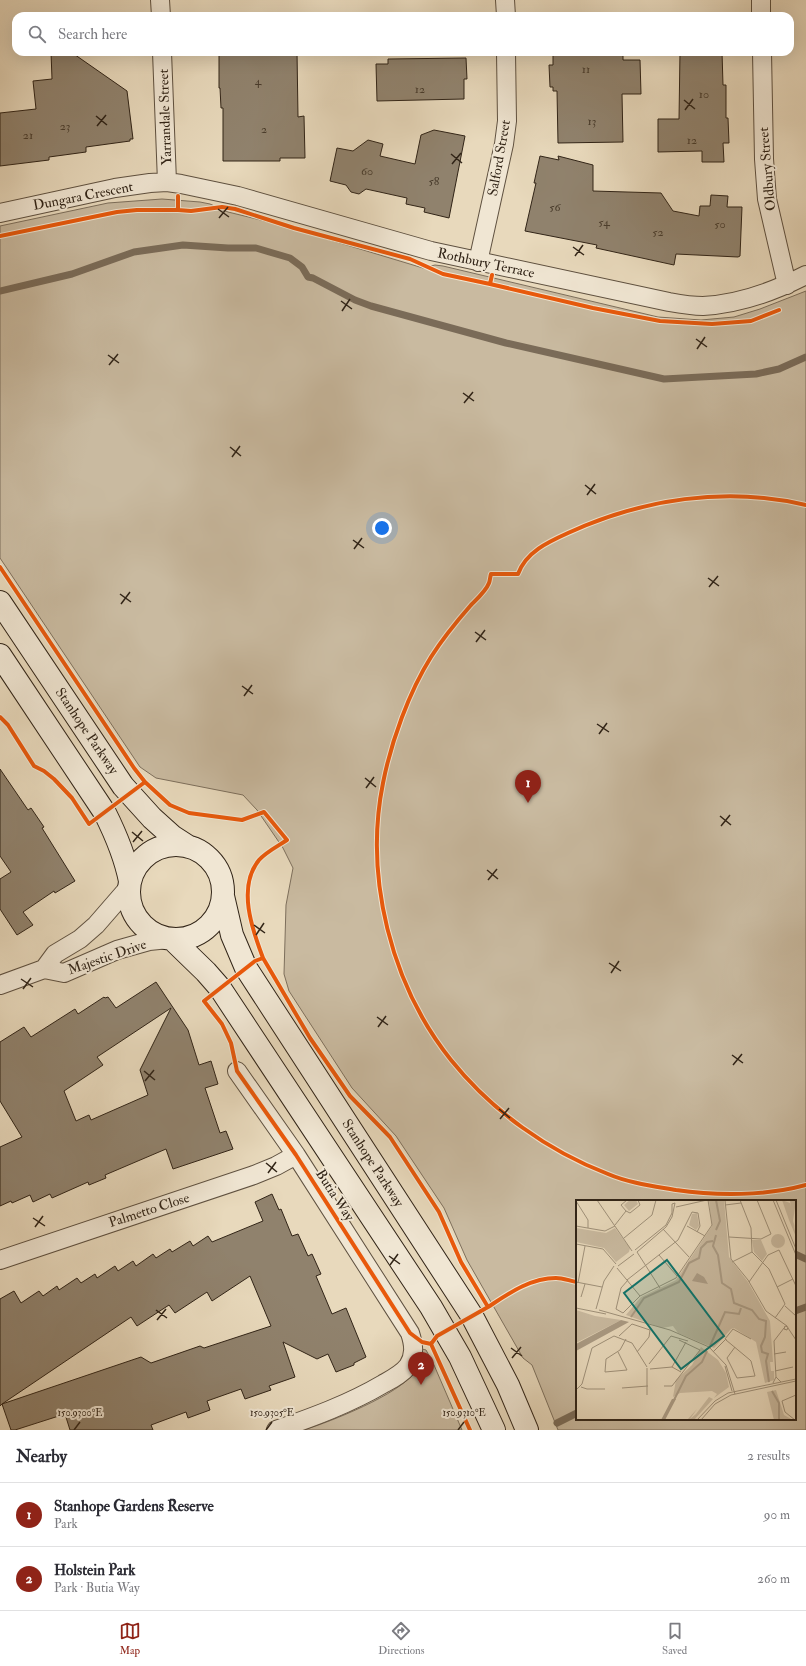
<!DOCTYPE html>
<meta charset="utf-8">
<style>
body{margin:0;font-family:"IM FELL Double Pica",serif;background:#f7f7f7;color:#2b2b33}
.you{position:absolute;left:382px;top:528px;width:14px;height:14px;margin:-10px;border:3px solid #fff;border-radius:50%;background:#1a73e8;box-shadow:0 0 0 6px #1a73e833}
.badge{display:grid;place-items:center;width:26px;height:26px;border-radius:50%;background:#8f2418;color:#fff;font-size:13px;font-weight:700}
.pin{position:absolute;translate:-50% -33px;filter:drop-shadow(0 1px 2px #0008)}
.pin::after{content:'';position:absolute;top:21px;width:14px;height:12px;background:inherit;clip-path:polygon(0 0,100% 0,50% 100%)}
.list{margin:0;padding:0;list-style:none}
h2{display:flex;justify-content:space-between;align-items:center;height:52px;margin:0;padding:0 16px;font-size:17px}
h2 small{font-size:13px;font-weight:400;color:#7c7c81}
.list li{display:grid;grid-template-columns:26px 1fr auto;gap:12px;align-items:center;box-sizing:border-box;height:64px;padding:0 16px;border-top:1px solid #e1e1e2}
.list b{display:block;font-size:15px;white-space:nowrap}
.list p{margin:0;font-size:13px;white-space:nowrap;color:#7c7c81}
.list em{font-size:13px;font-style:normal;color:#7c7c81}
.icon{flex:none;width:22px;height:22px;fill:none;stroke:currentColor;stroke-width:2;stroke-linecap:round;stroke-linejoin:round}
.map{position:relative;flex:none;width:806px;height:1430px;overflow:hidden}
.search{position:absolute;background:#fff;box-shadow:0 4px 16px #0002;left:12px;right:12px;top:12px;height:44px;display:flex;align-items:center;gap:10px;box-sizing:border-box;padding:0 14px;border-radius:12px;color:#7c7c81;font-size:15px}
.sheet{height:180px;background:#fff}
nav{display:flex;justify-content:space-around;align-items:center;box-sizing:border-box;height:56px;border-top:1px solid #e1e1e2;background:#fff;font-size:11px;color:#7c7c81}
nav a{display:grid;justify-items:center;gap:2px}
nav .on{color:#8f2418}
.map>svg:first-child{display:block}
.green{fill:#c9baa0;stroke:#7d6f5c;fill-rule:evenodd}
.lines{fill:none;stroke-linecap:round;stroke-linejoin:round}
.stream{stroke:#7a6b58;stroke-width:7}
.building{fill:#90826d;stroke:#312417;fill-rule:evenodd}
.street-casing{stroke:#5f5140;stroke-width:20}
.secondary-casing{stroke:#312417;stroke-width:24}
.street{stroke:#f0e6d3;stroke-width:18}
.secondary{stroke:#f0e6d3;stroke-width:22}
.cycleway-casing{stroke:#f0e6d3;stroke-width:6}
.cycleway{stroke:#e8590c;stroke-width:4}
.ticks{fill:none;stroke:#312417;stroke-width:1.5}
.labels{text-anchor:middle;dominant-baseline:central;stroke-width:4;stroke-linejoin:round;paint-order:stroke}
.number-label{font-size:12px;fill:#493c2c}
.street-label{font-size:14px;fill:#312417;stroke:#f0e6d3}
.inset-river{fill:none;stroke:#aa9b84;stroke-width:2}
.inset-road{fill:none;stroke:#9f917a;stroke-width:1}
.view{fill:#0f766e;fill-opacity:0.15;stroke:#0f766e;stroke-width:2}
.inset-edge{fill:none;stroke:#312417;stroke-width:2}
.ticks-label{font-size:10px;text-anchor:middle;fill:#312417;stroke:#f0e6d3;stroke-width:4;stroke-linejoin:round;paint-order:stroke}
</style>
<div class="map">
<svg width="806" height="1430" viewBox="0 0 806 1430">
<rect width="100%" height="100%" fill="#e8d9bc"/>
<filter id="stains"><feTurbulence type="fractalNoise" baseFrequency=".005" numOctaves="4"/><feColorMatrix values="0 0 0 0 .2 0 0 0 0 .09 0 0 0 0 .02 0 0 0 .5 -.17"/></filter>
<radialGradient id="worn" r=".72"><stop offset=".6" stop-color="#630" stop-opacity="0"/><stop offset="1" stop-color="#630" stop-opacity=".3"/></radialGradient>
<path class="green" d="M162,199L200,202L210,204L228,212L277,224L423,268L435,265L443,266L658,317L701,320L734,317L760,309L806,291V1430H558L532,1365L523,1358L467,1260L444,1208L396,1136L352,1088L289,991L284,974L286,905L293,868L283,848L257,810L243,795L156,778L140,767L0,558V226L108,203ZM577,1201H795V1419H577Z
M422,1349L426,1350L434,1365L462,1430H304C332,1421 398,1395 415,1372C420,1365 421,1358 422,1349Z"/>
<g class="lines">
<path class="stream" d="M0,291L72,274L134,252L183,245L228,248H256L290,258L302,267L308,277L313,278L355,300L371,306L506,343L664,379L756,374L779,369L806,357
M795,1254L806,1259
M795,1311L806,1307
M557,1423L577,1413"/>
</g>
<path class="building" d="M51,52H71L127,91L133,139H130V141L86,147V152L49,157V160L0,166V113L36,109L33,81L52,79Z
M219,52H297L298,117L304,116L305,158H280V161H223V108H221L220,88H219Z
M553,52H615V54L623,53V60H640L641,94H622L623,142L558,143L557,91H553V87H550L549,65H553Z
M680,52H722L723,85H726V118H728L729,143H723L724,162H702V151L658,152V119H679Z
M466,58L467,79H464V99L377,101L376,64H388V59Z
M434,130L465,136L449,218L424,212L425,208L406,204L407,198L366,189L359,194L351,192L346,185L330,181L337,148L353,151L368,140L383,144L380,156L415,164L421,135Z
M540,156L559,160L558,156L593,165V191L661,193L673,211L699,216L700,206H710L711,195L728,196L727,207H742L740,256L738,257L676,254L674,265L596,248L597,245L525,231L536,183H534Z
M0,769L28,810L31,808L44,827L42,828L75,881L55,893L54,891L23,912L33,925L17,935L0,909V879L11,872L0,856Z
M156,982L188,1030L199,1065L211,1061L218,1084L205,1088L220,1133L226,1131L233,1149L173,1169L166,1149L105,1175L106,1178L89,1185L88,1182L52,1198L50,1194L33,1202L30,1195L12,1203L11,1201L0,1206V1147L22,1137L0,1101V1042L24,1027L31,1037L75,1009L78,1014L104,997L105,998L108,997L116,1008ZM171,1008L140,1070L148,1095L91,1120L89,1115L76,1121L64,1091L103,1065L97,1057Z
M272,1194L279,1210L281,1209L292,1236L298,1234L308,1256L312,1254L321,1274L316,1276L332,1314L346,1308L366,1357L354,1363V1365L336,1372L328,1354L317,1359L283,1342L295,1377L269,1386L271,1390L245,1399L241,1389L207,1401L210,1410L188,1418L186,1412L151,1425L153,1430H70L65,1414L15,1430H11L2,1404L0,1406V1299L14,1291L21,1303L39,1291L43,1296L57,1286L59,1290L77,1278L81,1283L95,1274L97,1278L115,1266L118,1271L133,1261L136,1266L153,1254L156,1258L170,1249L172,1252L190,1241L193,1246L208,1236L212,1242L263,1221L255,1202ZM250,1276L271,1326L204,1348L200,1346L151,1363L141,1357L2,1404L131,1317L137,1326L169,1305L175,1313L207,1292L212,1301Z"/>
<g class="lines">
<defs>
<path id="street" d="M160,0L161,16
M505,0L506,16
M761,0V16
M162,52L167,182
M762,52L764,159L767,199L787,285
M0,213L115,188L150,183L167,182L181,184L238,196L431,251L669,302C680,304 692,306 703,306C738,304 775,291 806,275
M478,262L504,144L507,121L506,52
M44,969L55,954L80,939L96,925L129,887
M0,985L44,969L64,973L117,950L149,941L169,939
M237,1071L296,1155L410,1333C414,1345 415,1355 408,1366C402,1374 392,1379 383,1384C349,1404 313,1417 276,1430
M0,1260L254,1175L276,1166L296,1155"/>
<path id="secondary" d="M0,602L123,786L152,818L172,836L189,847
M0,655L105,813C116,835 125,856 130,881
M129 892a47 47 0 1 1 94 0a47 47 0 1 1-94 0Z
M223,896L232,935L246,968L472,1316L508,1385L527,1430
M172,939L206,972L220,988L431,1307L460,1357L494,1430"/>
</defs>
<use href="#street" class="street-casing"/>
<use href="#secondary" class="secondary-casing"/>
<use href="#street" class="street"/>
<use href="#secondary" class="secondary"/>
<defs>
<path id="cycleway" d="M178,196V210L191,211L222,207L235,209L294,228L410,259L443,274L490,284
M0,236L117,212L137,210H178
M492,275L490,284L593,308L660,321L712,324L751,321L779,310
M806,505C726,486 642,499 568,533C548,542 526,552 518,574H491C490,577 490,581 489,583C486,591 477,599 471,605C457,621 443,638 431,657C409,692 391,742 383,783C364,877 391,985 451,1060C492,1111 548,1151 608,1174C629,1183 653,1186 676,1190C717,1196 766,1196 806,1185
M0,567L134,768L145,782
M0,717L8,725L34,766L44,771L54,779L72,798L89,824L145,782L170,805L189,813L242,820L264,812L287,840C278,846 266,852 259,860C237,887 252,929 263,958L255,961L204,1001L222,1024L231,1043L237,1071L296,1155L410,1333L422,1342L431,1344
M263,958L310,1038L350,1096L390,1137L439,1212L461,1262L488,1307L437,1336L431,1344
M488,1307C508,1294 530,1278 556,1278C563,1278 570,1281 577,1282
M431,1344L470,1430"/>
</defs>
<use href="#cycleway" class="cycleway-casing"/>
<use href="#cycleway" class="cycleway"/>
</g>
<path class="ticks" d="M684,100L695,109M685,110L693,99M96,116L107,125M97,126L106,115M451,154L462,163M452,164L461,153M218,209L229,217M219,218L228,207M573,247L584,255M575,256L583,245M341,301L352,309M342,311L350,299M696,339L707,347M697,349L705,337M108,355L119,363M109,365L118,354M463,393L474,401M464,403L473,392M230,447L241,456M232,457L240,446M585,485L596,494M587,495L595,484M353,540L364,548M354,549L362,538M708,578L719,586M709,587L718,576M120,594L131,602M121,604L130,592M475,632L486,640M476,642L485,630M242,686L253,694M244,696L252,685M597,724L609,732M599,734L607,723M365,778L376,787M366,788L374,777M720,816L731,825M721,826L730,815M132,832L143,841M133,842L142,831M487,870L498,879M488,880L497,869M254,925L265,933M256,935L264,923M609,963L621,971M611,973L619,961M21,979L33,987M23,989L31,978M377,1017L388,1025M378,1027L386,1016M732,1055L743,1063M733,1065L742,1054M144,1071L155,1080M145,1081L154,1070M499,1109L510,1118M500,1119L509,1108M266,1163L277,1172M268,1173L276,1162M33,1218L45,1226M35,1227L43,1216M389,1256L400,1264M390,1265L398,1254M156,1310L167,1318M157,1320L166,1309M511,1348L522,1356M512,1358L521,1347M74,1430L80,1422M266,1430L272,1422M458,1430L464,1422"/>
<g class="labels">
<g class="number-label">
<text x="586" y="69">11</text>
<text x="258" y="81">4</text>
<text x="420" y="89">12</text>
<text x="704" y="94">10</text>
<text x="592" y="121">13</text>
<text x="65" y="126">23</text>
<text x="264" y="129">2</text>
<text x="28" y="135">21</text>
<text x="692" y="140">12</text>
<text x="367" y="171">60</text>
<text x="434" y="181">58</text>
<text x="555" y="207">56</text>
<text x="604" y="222">54</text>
<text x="720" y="224">50</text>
<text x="658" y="232">52</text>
</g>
<g class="street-label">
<text transform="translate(165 117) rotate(-92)">Yarrandale Street</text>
<text transform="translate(499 158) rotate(-80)">Salford Street</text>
<text transform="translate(767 169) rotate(-95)">Oldbury Street</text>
<text transform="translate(83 196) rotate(-11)">Dungara Crescent</text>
<text transform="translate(486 263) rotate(12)">Rothbury Terrace</text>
<text transform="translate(87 731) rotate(56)">Stanhope Parkway</text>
<text transform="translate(107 957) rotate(-19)">Majestic Drive</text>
<text transform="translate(373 1163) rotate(57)">Stanhope Parkway</text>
<text transform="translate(335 1195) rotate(57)">Butia Way</text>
<text transform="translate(149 1210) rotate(-18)">Palmetto Close</text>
</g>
</g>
<g transform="translate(576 1200)">
<rect width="220" height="220" fill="#e8d9bc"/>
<path d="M54,0H60L62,4L53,11L48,5ZM148,0L153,57L172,82L194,121L197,162H194L195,171H198V180L189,183L180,142L158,128L155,129L138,148L102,133L97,126L86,128L50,115L65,97L100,80L136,26L133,1ZM206,0L214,3L220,37L213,20ZM214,0L220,1L217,21L220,30L216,20ZM121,13L123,26L120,30L113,25L116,14ZM0,28L30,33L39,28L54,48L53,52L40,62L28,48L0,42ZM195 41a7 7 0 1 1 14 0a7 7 0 1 1-14 0ZM176,40H185L191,54L186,61L178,52ZM0,110L19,116L45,120L0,143ZM125,147L142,160L150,173L153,187L138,198L141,194L136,191L104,193L97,197L100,180L116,165ZM200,190L208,215L217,220H198L191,192ZM133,197L137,199L118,220H111L121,209L114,219L120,214Z" fill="#c9baa0"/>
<path d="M121,73L128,77L132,84L116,81ZM45,120L53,122L0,151V144ZM96,199H100L89,220H85Z" fill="#aa9b84"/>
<path class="inset-river" d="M140,0L144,21L140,30M140,35L137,46L142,55L146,83L155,89L158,103L176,110L183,119L190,121L189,137L185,146L186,152L192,154L190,161L193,182M55,117L68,98L103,82L113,63L123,58L125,48L131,42L137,41M134,146L149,112L163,114L165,108M196,191L203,203V220M98,200L110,176L126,162L131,151"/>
<path class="inset-road" d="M21,0L56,51M149,0L155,59L172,80L190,111L211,126M164,0L175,28L176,52L193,69L209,104L199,118M197,0L220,55M200,0L220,49M0,1L12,20V28M149,5L165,3M100,7L131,0M50,11L54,13L64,5L62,0M50,11L45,5L51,0M39,25L50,11M0,26L29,31L39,26M111,26L129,36M87,29L113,57M153,37L185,39L195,34L181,0M48,38L76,15L80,0M0,44L27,49L40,64M59,50L90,25L96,13V4L99,3L96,17L90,27L61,52M61,52L84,88M83,55L101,76M156,62L176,52M42,66L58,54M41,68L64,96M51,80L102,40L116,12L122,13L124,26L121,32M52,80L45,88L40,109L47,113L64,96L100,78L136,25L132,0M0,82L26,87M173,82L192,55L203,50L220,86M2,83L9,46M201,87L217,79M5,97L9,84M209,106L220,116M0,108L30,114M20,109L28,81L38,66M23,110L94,130L133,147L150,165L159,194M209,126L212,127L211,130L208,129ZM212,128L220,140M43,136L56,124L74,130L73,137L61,152M95,136L112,141M149,139L157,129L175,139M42,152L51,170L29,172L30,159L44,150L50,139M137,152L150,139V140L174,160L175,161L179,176L161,178L151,158L159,147M198,154L210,152M73,164L95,136M149,166L156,191M96,167L110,142M71,168V195M74,169L96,167L105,172M199,171L217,167M200,177L198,141L208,128M197,183L200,177L205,182M88,186H96L124,150L103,140M5,187L11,189H29M46,188L72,186M0,190L6,184L16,148L38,136L56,143L71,167M121,220L139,201L152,193L220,179M125,220L139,204L155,195L220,181M219,220L209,212L206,201L220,195"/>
<path class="view" d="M91,60L148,136L105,169L48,93Z"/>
<rect width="220" height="220" class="inset-edge"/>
</g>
<g class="ticks-label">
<text x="80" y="1416">150.9300°E</text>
<text x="272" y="1416">150.9305°E</text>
<text x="464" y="1416">150.9310°E</text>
</g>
<rect width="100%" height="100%" filter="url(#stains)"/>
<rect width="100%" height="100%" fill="url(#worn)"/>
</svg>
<div class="you"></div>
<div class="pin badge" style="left:528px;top:803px">1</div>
<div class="pin badge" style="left:421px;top:1385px">2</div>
<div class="search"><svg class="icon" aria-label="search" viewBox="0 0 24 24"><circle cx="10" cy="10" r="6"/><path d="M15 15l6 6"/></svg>Search here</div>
</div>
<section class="sheet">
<h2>Nearby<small>2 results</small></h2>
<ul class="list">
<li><span class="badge">1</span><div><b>Stanhope Gardens Reserve</b><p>Park</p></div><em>90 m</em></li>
<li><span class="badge">2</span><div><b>Holstein Park</b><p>Park · Butia Way</p></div><em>260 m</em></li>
</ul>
</section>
<nav>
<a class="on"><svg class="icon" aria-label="map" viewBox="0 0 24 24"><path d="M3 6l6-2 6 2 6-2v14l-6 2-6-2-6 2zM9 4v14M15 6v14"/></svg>Map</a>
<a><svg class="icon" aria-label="directions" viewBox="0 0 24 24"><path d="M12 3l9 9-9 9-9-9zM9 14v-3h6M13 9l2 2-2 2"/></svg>Directions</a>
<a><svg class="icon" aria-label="saved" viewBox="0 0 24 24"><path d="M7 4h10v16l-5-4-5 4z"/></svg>Saved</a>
</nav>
